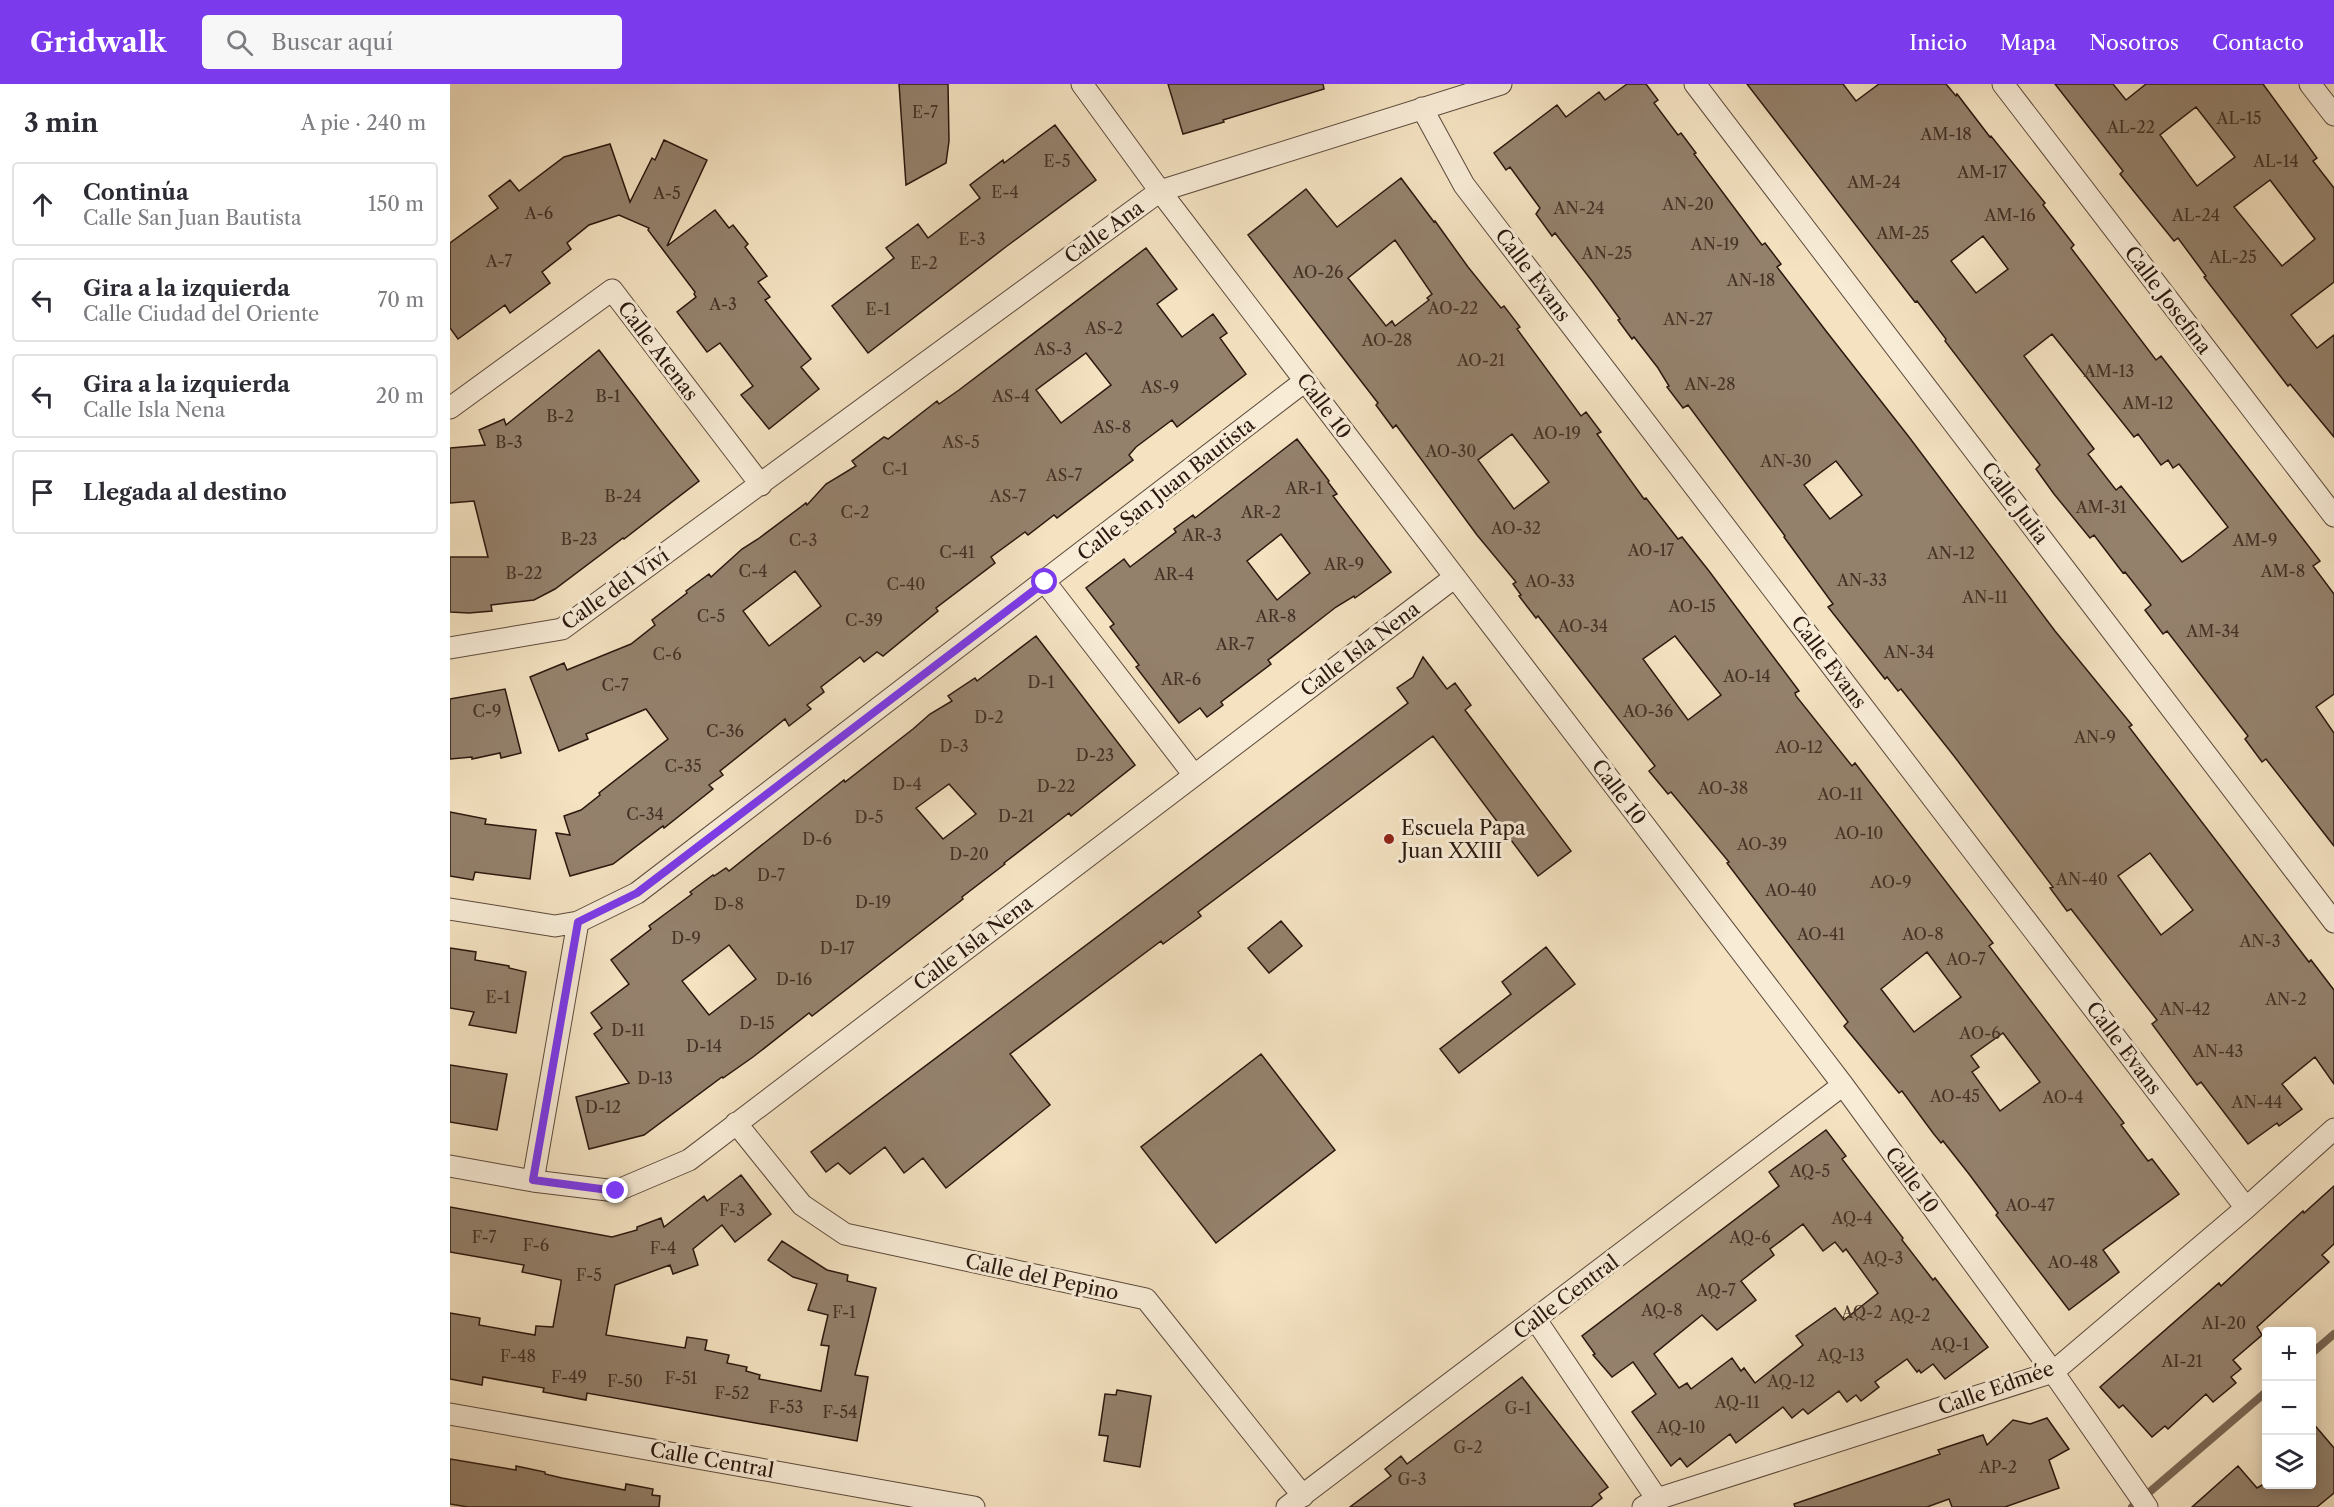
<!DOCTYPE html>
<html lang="es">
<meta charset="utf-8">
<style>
body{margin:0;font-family:"Libre Caslon Text",serif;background:#f7f7f7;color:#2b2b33}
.controls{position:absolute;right:18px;bottom:18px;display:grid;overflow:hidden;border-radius:6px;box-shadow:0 3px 15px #0003}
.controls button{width:54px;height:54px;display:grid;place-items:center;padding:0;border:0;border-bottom:2px solid #e1e1e2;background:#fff;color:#2b2b33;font:30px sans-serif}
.stop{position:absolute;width:18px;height:18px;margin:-14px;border:4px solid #7c3aed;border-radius:50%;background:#fff}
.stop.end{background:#7c3aed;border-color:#fff;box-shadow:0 2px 6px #0008}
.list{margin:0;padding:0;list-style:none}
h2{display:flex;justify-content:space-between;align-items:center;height:78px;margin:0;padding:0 24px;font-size:26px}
h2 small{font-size:20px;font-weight:400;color:#7c7c81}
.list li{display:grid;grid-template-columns:39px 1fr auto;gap:18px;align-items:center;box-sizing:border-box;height:84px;margin:0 12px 12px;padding:0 12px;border:2px solid #e1e1e2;border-radius:6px}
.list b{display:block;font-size:22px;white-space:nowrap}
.list p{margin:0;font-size:20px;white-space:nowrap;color:#7c7c81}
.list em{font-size:20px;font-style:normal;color:#7c7c81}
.icon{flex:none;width:33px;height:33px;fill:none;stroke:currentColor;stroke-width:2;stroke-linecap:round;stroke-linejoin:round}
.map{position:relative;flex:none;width:1884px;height:1423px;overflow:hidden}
header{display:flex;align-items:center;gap:36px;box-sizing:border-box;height:84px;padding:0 30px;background:#7c3aed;color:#fff}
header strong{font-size:28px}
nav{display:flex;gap:33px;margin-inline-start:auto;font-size:21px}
.search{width:420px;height:54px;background:#f7f7f7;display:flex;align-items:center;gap:15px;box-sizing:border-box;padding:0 21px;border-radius:6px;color:#7c7c81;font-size:22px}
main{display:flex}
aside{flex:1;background:#fff}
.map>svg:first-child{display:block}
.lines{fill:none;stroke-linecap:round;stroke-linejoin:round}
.stream{stroke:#7b6855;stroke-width:8}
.building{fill:#94816c;stroke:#2b180f;stroke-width:1.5;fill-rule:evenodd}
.street-casing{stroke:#5d4a3c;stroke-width:23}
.street{stroke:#f8ecd7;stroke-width:21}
.route{stroke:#7c3aed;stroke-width:8}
.poi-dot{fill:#8f2418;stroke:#f8ecd7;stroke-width:2}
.labels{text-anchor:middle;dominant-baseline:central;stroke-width:6;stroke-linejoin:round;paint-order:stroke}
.number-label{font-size:16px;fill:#453226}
.street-label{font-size:20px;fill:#2b180f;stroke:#f8ecd7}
.poi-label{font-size:20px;fill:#2b180f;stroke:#f8ecd7;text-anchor:start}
</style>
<header>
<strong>Gridwalk</strong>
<div class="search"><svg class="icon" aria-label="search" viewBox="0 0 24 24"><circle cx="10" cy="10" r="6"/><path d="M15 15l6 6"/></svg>Buscar aquí</div>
<nav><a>Inicio</a><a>Mapa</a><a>Nosotros</a><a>Contacto</a></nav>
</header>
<main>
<aside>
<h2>3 min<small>A pie · 240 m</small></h2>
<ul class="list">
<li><svg class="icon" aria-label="ahead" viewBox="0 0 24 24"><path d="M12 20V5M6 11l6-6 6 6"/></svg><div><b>Continúa</b><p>Calle San Juan Bautista</p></div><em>150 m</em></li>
<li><svg class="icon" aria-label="left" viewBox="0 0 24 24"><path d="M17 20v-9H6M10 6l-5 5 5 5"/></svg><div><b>Gira a la izquierda</b><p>Calle Ciudad del Oriente</p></div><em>70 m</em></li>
<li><svg class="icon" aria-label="left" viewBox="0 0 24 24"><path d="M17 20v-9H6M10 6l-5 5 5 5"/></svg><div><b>Gira a la izquierda</b><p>Calle Isla Nena</p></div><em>20 m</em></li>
<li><svg class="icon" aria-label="arrive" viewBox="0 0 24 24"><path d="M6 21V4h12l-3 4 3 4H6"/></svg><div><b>Llegada al destino</b></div></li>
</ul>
</aside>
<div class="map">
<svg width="1884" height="1423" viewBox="0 0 1884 1423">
<rect width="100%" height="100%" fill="#f4e2c1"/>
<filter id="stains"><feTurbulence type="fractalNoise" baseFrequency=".00333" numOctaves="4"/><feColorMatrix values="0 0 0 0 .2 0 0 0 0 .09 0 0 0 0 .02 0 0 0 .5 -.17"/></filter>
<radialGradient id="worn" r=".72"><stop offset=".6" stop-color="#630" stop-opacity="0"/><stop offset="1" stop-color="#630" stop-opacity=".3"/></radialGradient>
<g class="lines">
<path class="stream" d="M1862,1269L1884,1250
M1682,1423L1816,1308"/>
</g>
<path class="building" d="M449,0H498L499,57L496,79L456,101Z
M718,0H873L874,5L773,36L774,38L733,50Z
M1177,0H1196L1208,16L1204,19L1228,51L1231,49L1246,69L1244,70L1312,161L1315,159L1331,180L1327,183L1376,247L1459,353L1605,547L1682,641L1679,643L1859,878L1861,876L1884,906V1000L1865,973L1832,1000L1852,1025L1829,1042L1827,1039L1798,1060L1751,998L1747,1001L1702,940L1707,936L1621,825L1617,827L1600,804L1603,803L1504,672L1451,605L1448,607L1437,593L1435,595L1378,523L1383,520L1334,453L1335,452L1238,321L1233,324L1217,303L1219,302L1208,284L1184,253L1182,255L1168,236L1170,235L1142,197L1105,149L1102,152L1086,130L1090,124L1060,83L1056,86L1044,69L1107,21L1116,33L1149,8L1155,16ZM1386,377L1412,411L1380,435L1354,401ZM1700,769L1743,826L1711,851L1668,792Z
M1297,0H1393L1406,17L1429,0H1496L1506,12L1507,10L1540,53L1541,52L1595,119L1593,121L1624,161L1621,164L1706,276L1711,272L1850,451L1870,477L1863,482L1884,510V610L1866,623L1884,649V762L1816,675L1812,678L1795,655L1798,652L1717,547L1713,550L1695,526L1701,521L1675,488L1673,489L1644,451L1640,454L1604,410L1586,385L1590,381L1495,257L1496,255L1467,217L1465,218ZM1533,152L1558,185L1526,209L1501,177ZM1602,250L1684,353L1688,350L1711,381L1718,376L1723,384L1729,380L1778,443L1740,473L1732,478L1671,402L1666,406L1638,370L1644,365L1574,272Z
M1605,0H1663L1676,16L1696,0H1813L1867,74L1863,77L1884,104V198L1841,231L1867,264L1884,251V353L1840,300L1838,302L1754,193L1756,192L1728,154L1724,157L1690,115L1670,90L1673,87ZM1746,23L1785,73L1747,102L1710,51ZM1820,96L1865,155L1832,182L1784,123Z
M605,41L646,96L557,162L418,269L382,222L444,174L436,164L468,140L478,154L530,114L520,101L553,76L554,79Z
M214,56L257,76L217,162L265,126L279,144L283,141L298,160L295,163L317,192L308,198L320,213L315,216L361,275L351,283L369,305L319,345L291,311L303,302L270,259L257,268L227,228L246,213L244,210L245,208L198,146L199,144L169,131L139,141L117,159L121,165L92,188L100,199L60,229L55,221L8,255L0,244V159L48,124L39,112L60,96L69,107L114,73L160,60L180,118L202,74L205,76Z
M951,94L984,138L985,137L1018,183L1051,224L1054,222L1070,243L1067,245L1131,332L1136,328L1151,348L1147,350L1194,415L1196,414L1228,455L1232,453L1259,487L1349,607L1345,609L1346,612L1402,682L1405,679L1543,859L1539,862L1674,1039L1671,1041L1698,1077L1702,1075L1729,1110L1653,1166L1669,1188L1619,1226L1546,1131L1548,1129L1519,1090L1493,1057L1491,1059L1483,1049L1452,1007L1449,1009L1394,942L1398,938L1277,779L1279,778L1221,708L1218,710L1199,687L1205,682L1088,532L1086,534L1069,512L1071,511L1063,500L1066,498L1027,451L946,341L943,344L926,321L928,319L798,151L856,105L887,143ZM945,156L982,210L977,214L979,216L945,242L942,237L936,242L898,194ZM1062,350L1099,398L1064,425L1028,376ZM1225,552L1271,611L1238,636L1193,575ZM1477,868L1511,913L1464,948L1431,905ZM1553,949L1590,998L1550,1027L1522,988L1529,983L1521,972Z
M696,164L727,205L707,220L732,253L763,230L777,249L770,254L796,290L727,343L722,336L686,363L679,371L683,376L607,434L604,431L578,451L575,448L541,473L545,479L486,524L488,527L433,572L427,568L414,578L410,573L371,603L374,608L357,621L361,625L339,642L335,635L270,687L273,691L259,701L263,705L214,744L213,742L163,780L120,792L106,749L120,751L114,732L131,726L150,711L149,709L218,655L196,625L136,650L138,655L109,667L80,593L114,579L117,586L181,560L205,541L202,536L237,509L236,507L259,490L261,493L292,465L308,455L356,419L357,421L376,400L406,382L402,377L434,353L438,355L487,317L489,320L509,306ZM636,269L661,301L611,339L586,306ZM345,487L371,522L319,562L293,527Z
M149,266L249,397L174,455L173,454L105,505L84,516L41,521L42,527L19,529L0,528V473H38L24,417L0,419V364L35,361L29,346L54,335L56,341Z
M847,355L879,397L878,398L887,410L883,412L941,488L905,514L904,512L886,523L818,576L821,580L771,618L773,621L757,633L750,624L729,639L686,583L689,581L660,543L664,540L636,504L674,475L680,483L726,448L724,445L743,431L745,434ZM831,450L860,489L827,516L797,477Z
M586,552L685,681L621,732L619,729L554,779L555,780L512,813L513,815L362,932L359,929L303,973L273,994L272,993L194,1051L139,1065L126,1013L179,999L144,950L152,944L141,929L179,900L161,876L201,845L199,842L242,810L240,808L263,791L264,792L276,784L279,787L394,696L395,698L463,645L480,630L502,617L498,612L525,594L527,597ZM499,700L526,730L493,755L466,724ZM279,861L306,895L259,931L232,897Z
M973,573L997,605L1005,599L1021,621L1015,626L1121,767L1088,792L983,652L748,828L751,832L713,860L711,857L560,970L600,1021L496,1104L473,1074L454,1089L435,1063L400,1090L388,1079L376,1088L361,1068L958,619L947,604L963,593Z
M55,605L71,669L51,674L50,669L22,675V673L0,675V615Z
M0,728L36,735L35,740L86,746L80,795L25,788L23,796L0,792Z
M831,837L852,862L819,889L798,864Z
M1096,863L1125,900L1009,989L990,965L1061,910L1052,898Z
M0,864L26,868L25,876L59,882V884L76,888L66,949L19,941L24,928L0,924Z
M811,970L885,1066L766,1159L691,1063Z
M0,981L57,990L47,1046L0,1038Z
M1376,1046L1396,1072L1392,1075L1453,1154L1452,1156L1483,1196L1485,1194L1538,1263L1495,1295L1483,1280L1471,1289L1469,1286L1467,1288L1457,1275L1425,1298L1429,1303L1411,1317L1406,1311L1397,1318L1389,1307L1358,1330L1353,1325L1342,1334L1333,1323L1286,1359L1280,1350L1237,1383L1230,1374L1221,1382L1182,1328L1206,1310L1183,1278L1162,1293L1143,1271L1145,1270L1132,1252L1329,1102L1319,1088ZM1353,1140L1373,1167L1385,1158L1393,1168L1396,1165L1428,1209L1394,1236L1385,1224L1346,1252L1353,1261L1305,1299L1294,1284L1291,1287L1282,1274L1241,1305L1237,1299L1229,1304L1204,1270L1252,1231L1267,1246L1306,1216L1291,1197L1324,1171L1320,1165Z
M291,1091L321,1130L285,1158L272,1141L243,1165L248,1181L223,1190L220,1181L165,1201L156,1251L235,1264L237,1253L257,1256L255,1266L279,1271L277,1279L297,1283L296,1287L310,1291L309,1295L371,1307L379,1262L371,1261L378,1231L358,1226L367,1200L343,1193L318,1176L332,1157L377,1186L398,1191L397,1197L426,1204L405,1291L418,1293L407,1357L137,1309L136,1316L93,1308L94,1304L33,1293L32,1301L0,1295V1229L30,1234L29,1241L85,1251L86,1242L103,1243L111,1199V1196L72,1188L74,1181L0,1168V1123L162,1153L187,1146V1143L211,1134L214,1143L254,1112L257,1117Z
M1884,1102V1160L1872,1171L1879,1178L1807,1243L1812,1251L1783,1276L1791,1285L1781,1293L1786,1299L1763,1318L1756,1310L1718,1345L1715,1342L1702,1353L1673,1321L1669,1324L1650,1303L1769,1199L1771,1202L1853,1127L1854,1129Z
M1072,1293L1158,1403L1149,1410L1152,1414L1141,1423H900L941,1392L935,1385L951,1372L957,1380Z
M667,1306L701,1312L690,1383L654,1377L658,1352L649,1351L655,1310L666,1311Z
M1597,1334L1619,1365L1599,1376L1609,1404L1555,1423H1502L1499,1415L1477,1423H1345L1344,1420L1490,1370L1488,1366L1533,1351L1537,1361L1563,1336L1580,1340Z
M1862,1338L1884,1364V1409L1867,1423H1742L1788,1382L1807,1404L1812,1401H1862Z
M0,1375L66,1386V1382L95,1388V1390L112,1394L175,1406L176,1400L203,1405L202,1411L210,1412L209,1423H18L0,1420Z"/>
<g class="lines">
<defs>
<path id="street" d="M632,0L710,107L1393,1001L1603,1288L1697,1423
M1245,0L1884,838
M1553,0L1884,432
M1860,0L1884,31
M972,24L1014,101L1796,1124
M0,324L162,206L311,401
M595,498L744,691
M0,564L112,545L710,107L1051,0
M0,825L105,842L128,838L187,809L855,297
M286,1039L352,1121L395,1150L696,1215L853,1412
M0,1082L83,1097L166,1107L239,1076L1005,493
M83,1097L128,838
M1086,1236L1207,1415
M0,1330L524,1423
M837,1423L1393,1001
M1193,1423L1207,1415L1603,1288L1796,1124L1884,1045"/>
</defs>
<use href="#street" class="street-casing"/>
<use href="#street" class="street"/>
</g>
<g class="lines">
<path class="route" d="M166,1107L83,1096L128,838L187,809L595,498"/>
</g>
<circle class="poi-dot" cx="939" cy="755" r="6"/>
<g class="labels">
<g class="number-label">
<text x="475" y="28">E-7</text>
<text x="1789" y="34">AL-15</text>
<text x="1681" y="43">AL-22</text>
<text x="1496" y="50">AM-18</text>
<text x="607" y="77">E-5</text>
<text x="1826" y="77">AL-14</text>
<text x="1532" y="88">AM-17</text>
<text x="1424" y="98">AM-24</text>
<text x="555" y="108">E-4</text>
<text x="217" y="109">A-5</text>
<text x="1238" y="120">AN-20</text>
<text x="1129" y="124">AN-24</text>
<text x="89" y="129">A-6</text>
<text x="1560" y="131">AM-16</text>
<text x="1746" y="131">AL-24</text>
<text x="1453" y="149">AM-25</text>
<text x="522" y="155">E-3</text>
<text x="1265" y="160">AN-19</text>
<text x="1157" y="169">AN-25</text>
<text x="1783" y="173">AL-25</text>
<text x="49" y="177">A-7</text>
<text x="474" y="179">E-2</text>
<text x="868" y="188">AO-26</text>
<text x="1301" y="196">AN-18</text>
<text x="273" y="220">A-3</text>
<text x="1003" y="224">AO-22</text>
<text x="428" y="225">E-1</text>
<text x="1238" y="235">AN-27</text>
<text x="654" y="244">AS-2</text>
<text x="937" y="256">AO-28</text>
<text x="603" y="265">AS-3</text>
<text x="1031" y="276">AO-21</text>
<text x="1659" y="287">AM-13</text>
<text x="1260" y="300">AN-28</text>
<text x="710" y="303">AS-9</text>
<text x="158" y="312">B-1</text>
<text x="561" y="312">AS-4</text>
<text x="1698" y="319">AM-12</text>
<text x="110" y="332">B-2</text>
<text x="662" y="343">AS-8</text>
<text x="1107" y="349">AO-19</text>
<text x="59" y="358">B-3</text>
<text x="511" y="358">AS-5</text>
<text x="1001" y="367">AO-30</text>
<text x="1336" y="377">AN-30</text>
<text x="445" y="385">C-1</text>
<text x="614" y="391">AS-7</text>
<text x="854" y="404">AR-1</text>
<text x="173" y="412">B-24</text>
<text x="558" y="412">AS-7</text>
<text x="1651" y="423">AM-31</text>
<text x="405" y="428">C-2</text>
<text x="811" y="428">AR-2</text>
<text x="1066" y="444">AO-32</text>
<text x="752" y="451">AR-3</text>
<text x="129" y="455">B-23</text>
<text x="353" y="456">C-3</text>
<text x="1805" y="456">AM-9</text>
<text x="1201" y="466">AO-17</text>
<text x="507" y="468">C-41</text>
<text x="1501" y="469">AN-12</text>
<text x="894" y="480">AR-9</text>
<text x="303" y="487">C-4</text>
<text x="1833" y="487">AM-8</text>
<text x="74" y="489">B-22</text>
<text x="724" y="490">AR-4</text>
<text x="1412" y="496">AN-33</text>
<text x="1100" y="497">AO-33</text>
<text x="456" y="500">C-40</text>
<text x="1535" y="513">AN-11</text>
<text x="1242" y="522">AO-15</text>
<text x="261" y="532">C-5</text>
<text x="826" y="532">AR-8</text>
<text x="414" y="536">C-39</text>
<text x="1133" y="542">AO-34</text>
<text x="1763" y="547">AM-34</text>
<text x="785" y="560">AR-7</text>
<text x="1459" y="568">AN-34</text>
<text x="217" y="570">C-6</text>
<text x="1297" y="592">AO-14</text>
<text x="731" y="595">AR-6</text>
<text x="591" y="598">D-1</text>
<text x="165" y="601">C-7</text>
<text x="37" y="627">C-9</text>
<text x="1198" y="627">AO-36</text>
<text x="539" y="633">D-2</text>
<text x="275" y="647">C-36</text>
<text x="1645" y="653">AN-9</text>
<text x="504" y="662">D-3</text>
<text x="1349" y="663">AO-12</text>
<text x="645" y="671">D-23</text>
<text x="233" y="682">C-35</text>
<text x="457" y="700">D-4</text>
<text x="606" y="702">D-22</text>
<text x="1273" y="704">AO-38</text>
<text x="1390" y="710">AO-11</text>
<text x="195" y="730">C-34</text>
<text x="566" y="732">D-21</text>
<text x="419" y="733">D-5</text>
<text x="1409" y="749">AO-10</text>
<text x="367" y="755">D-6</text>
<text x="1312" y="760">AO-39</text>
<text x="519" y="770">D-20</text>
<text x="321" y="791">D-7</text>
<text x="1632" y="795">AN-40</text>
<text x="1441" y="798">AO-9</text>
<text x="1341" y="806">AO-40</text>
<text x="423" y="818">D-19</text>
<text x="279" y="820">D-8</text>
<text x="1371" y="850">AO-41</text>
<text x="1473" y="850">AO-8</text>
<text x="236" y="854">D-9</text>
<text x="1810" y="857">AN-3</text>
<text x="387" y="864">D-17</text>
<text x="1516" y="875">AO-7</text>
<text x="344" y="895">D-16</text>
<text x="48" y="913">E-1</text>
<text x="1836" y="915">AN-2</text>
<text x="1735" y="925">AN-42</text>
<text x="307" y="939">D-15</text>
<text x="178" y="946">D-11</text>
<text x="1530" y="949">AO-6</text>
<text x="254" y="962">D-14</text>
<text x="1768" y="967">AN-43</text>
<text x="205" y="994">D-13</text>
<text x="1505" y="1012">AO-45</text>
<text x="1613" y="1013">AO-4</text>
<text x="1807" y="1018">AN-44</text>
<text x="153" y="1023">D-12</text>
<text x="1360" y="1087">AQ-5</text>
<text x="1580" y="1121">AO-47</text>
<text x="282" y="1126">F-3</text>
<text x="1402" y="1134">AQ-4</text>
<text x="34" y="1153">F-7</text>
<text x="1300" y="1153">AQ-6</text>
<text x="86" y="1161">F-6</text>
<text x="213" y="1164">F-4</text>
<text x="1433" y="1174">AQ-3</text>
<text x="1623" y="1178">AO-48</text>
<text x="139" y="1191">F-5</text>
<text x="1266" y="1206">AQ-7</text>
<text x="1212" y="1226">AQ-8</text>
<text x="394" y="1228">F-1</text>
<text x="1412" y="1228">AQ-2</text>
<text x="1460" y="1231">AQ-2</text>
<text x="1774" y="1239">AI-20</text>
<text x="1500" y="1260">AQ-1</text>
<text x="1391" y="1271">AQ-13</text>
<text x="68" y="1272">F-48</text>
<text x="1732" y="1277">AI-21</text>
<text x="119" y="1293">F-49</text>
<text x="231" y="1294">F-51</text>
<text x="175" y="1297">F-50</text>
<text x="1341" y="1297">AQ-12</text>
<text x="282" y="1309">F-52</text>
<text x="1287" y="1318">AQ-11</text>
<text x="336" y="1323">F-53</text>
<text x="1068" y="1324">G-1</text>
<text x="390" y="1328">F-54</text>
<text x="1231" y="1343">AQ-10</text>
<text x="1018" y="1363">G-2</text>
<text x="1548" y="1383">AP-2</text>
<text x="962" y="1395">G-3</text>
</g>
<g class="street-label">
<text transform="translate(654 148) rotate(-36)">Calle Ana</text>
<text transform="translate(1083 191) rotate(53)">Calle Evans</text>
<text transform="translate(1718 216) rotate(53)">Calle Josefina</text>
<text transform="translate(208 267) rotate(53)">Calle Atenas</text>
<text transform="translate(874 322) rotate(53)">Calle 10</text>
<text transform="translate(716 405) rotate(-38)">Calle San Juan Bautista</text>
<text transform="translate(1565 419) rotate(53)">Calle Julia</text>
<text transform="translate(165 505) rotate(-35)">Calle del Viví</text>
<text transform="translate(910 565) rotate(-37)">Calle Isla Nena</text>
<text transform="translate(1379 578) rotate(53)">Calle Evans</text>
<text transform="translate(1169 708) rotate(53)">Calle 10</text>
<text transform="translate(523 859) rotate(-37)">Calle Isla Nena</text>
<text transform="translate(1674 964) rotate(53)">Calle Evans</text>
<text transform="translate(1462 1096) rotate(54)">Calle 10</text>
<text transform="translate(592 1193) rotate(12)">Calle del Pepino</text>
<text transform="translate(1116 1213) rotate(-37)">Calle Central</text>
<text transform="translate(1546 1304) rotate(-20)">Calle Edmée</text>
<text transform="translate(262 1376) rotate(10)">Calle Central</text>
</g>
<g class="poi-label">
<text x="951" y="744">Escuela Papa<tspan x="951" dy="23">Juan XXIII</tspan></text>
</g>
</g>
<rect width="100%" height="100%" filter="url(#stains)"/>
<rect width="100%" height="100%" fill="url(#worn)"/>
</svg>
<div class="controls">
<button>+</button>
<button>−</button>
<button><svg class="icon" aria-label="layers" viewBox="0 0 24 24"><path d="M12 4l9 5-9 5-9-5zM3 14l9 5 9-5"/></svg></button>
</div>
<div class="stop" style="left:595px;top:498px"></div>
<div class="stop end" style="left:166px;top:1107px"></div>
</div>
</main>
